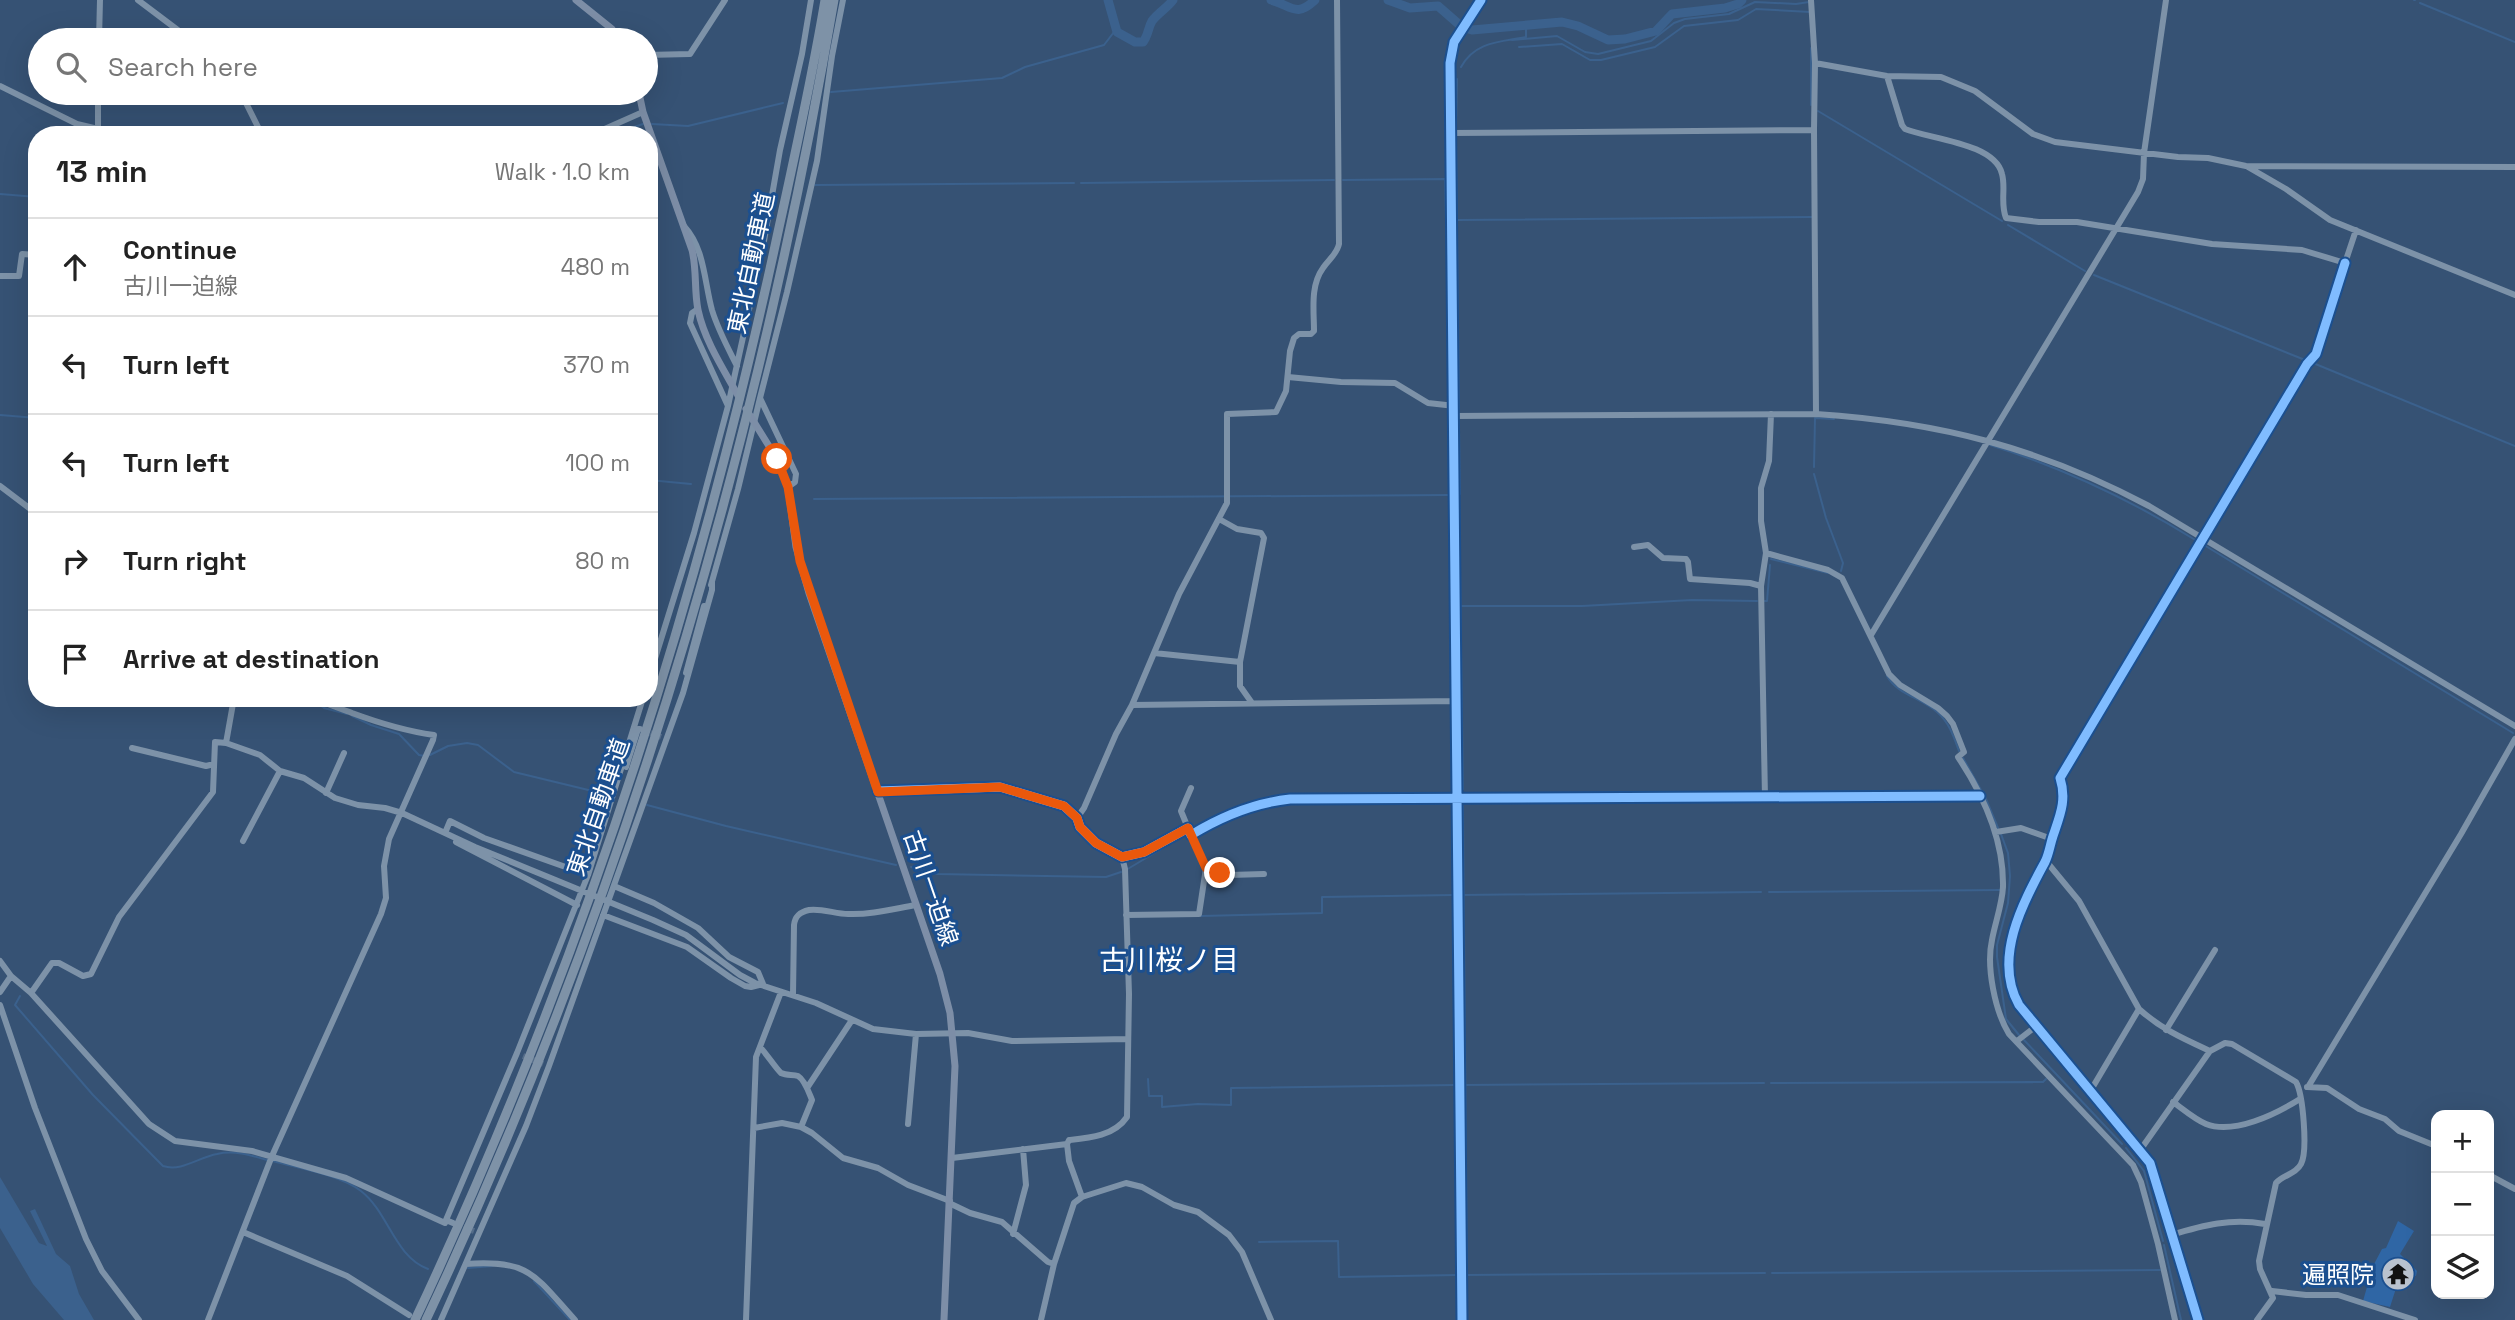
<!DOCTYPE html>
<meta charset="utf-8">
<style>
body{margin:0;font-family:"Space Grotesk","Noto Sans JP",sans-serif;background:#f6f6f6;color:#222}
.controls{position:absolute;right:21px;bottom:21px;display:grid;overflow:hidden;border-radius:14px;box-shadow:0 7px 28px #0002}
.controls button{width:63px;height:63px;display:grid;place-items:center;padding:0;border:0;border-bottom:2px solid #e0e0e0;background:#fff;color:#222;font:35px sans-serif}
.stop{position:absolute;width:21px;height:21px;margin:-16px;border:5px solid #ea580c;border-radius:50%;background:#fff}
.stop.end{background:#ea580c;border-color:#fff;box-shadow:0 2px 7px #0008}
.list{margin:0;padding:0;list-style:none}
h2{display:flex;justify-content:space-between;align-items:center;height:91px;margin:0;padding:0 28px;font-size:30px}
h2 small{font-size:23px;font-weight:400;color:#767676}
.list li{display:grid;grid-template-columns:46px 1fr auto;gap:21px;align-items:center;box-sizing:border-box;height:98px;padding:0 28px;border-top:2px solid #e0e0e0}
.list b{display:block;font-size:26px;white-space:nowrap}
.list p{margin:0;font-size:23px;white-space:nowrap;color:#767676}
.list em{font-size:23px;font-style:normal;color:#767676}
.icon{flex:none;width:38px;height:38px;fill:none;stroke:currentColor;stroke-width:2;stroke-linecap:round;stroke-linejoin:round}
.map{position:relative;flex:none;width:2515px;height:1320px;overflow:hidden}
.search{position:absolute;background:#fff;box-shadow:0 7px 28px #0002;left:28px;top:28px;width:630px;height:77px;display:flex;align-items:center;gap:18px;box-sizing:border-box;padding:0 24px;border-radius:38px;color:#767676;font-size:26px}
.panel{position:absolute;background:#fff;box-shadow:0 7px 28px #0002;left:28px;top:126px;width:630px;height:581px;border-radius:28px}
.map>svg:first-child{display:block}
.green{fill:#2f66a5}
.water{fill:#3b618d}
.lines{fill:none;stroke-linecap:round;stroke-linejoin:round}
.stream{stroke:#3b618d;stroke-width:2}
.river{stroke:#3b618d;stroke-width:9}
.minor-tunnel{stroke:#546c89;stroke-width:6;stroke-dasharray:6 3;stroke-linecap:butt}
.minor{stroke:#7d92a8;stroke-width:6}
.major{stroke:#7d8ea7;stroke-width:7}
.highway{stroke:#7e92a7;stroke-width:9}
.cycleway-casing{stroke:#1b4f8f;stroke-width:13}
.cycleway{stroke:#80bcff;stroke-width:9}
.route{stroke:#ea580c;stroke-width:9}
.labels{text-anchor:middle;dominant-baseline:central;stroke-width:6;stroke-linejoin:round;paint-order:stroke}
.street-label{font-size:24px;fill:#fff;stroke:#1b4f8f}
.poi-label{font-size:24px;fill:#fff;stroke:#1b4f8f;text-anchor:end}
.quarter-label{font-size:28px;fill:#fff;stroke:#1b4f8f}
</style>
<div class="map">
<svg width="2515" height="1320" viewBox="0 0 2515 1320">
<rect width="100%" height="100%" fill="#365274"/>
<path class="green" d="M2398,1221L2414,1231L2400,1254L2417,1271L2416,1276L2392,1267L2390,1272L2391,1276L2399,1279L2390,1307L2363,1301L2373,1266L2382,1249L2386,1248Z"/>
<path class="water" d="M0,1177L39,1243L47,1246L30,1211L35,1209L56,1254L70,1266L79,1294L94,1320H64L33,1284L0,1228Z"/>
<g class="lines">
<path class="stream" d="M2414,0H2415
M2420,3L2515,42
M1512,40L1557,36L1585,52L1598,54L1651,41L1674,23L1685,19L1729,14L1755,2L1796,4L1809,2
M1519,47L1562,44L1590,60H1601L1655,47L1684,26L1738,20L1756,9L1810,12
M1811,48V105
M1461,67C1475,41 1501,42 1526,37V25
M831,92L1002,78L1025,67L1104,45L1114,32H1117
M1818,111L2002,221
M652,124L688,126L783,103
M1456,129L1457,79
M611,135L643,124
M1456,137L1457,214
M1343,180L1445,179L1446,220H1448
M1081,183L1334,180
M815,185L1074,183
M0,194L37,197
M1457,220L1813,217
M2008,225L2085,271
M1457,227L1459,409
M2094,275L2305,360
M2313,363L2515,446
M0,415L37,418
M1459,427L1460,494
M1990,445C2064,468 2131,500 2197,541
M1814,467L1815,418L1834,419
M1814,474L1826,518L1843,563L1841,571
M649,480L691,484
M1459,495L1463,789
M814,499L1449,495
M2204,545L2513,733
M1771,559L1828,573
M1763,601H1767L1770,565
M1461,606H1582L1692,600L1757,601
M1887,676C1897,694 1921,698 1937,712C1949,722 1954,737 1959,751
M310,698L324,708L347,714
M352,716L371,725L399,734L419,755L425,756
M430,755L448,746L467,743L478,745L514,772L609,795
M1963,758L1986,799L1998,828
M1913,793L1975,792
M647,805L726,826L896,865
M1463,806L1467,1268
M1240,808L1293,794L1312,796
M1192,830L1218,817
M2001,834L2008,853L2010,876L2008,903L1997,945V957L2006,1019L2019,1035
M911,867L938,874L1106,877L1121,872
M1126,870L1188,833
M1769,892L2000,890
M1462,895L1761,892
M1201,916L1322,913V897L1453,895
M20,996L15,1005L93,1095L163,1166C182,1172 199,1157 217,1154C234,1150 250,1155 267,1160
M2024,1040L2122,1144
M1148,1079L1149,1096H1162V1107L1198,1104L1231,1105V1088L1455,1085
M1771,1083L2043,1082L2046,1079
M1464,1085L1764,1083
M2126,1148L2144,1171L2163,1241
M273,1161C298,1168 341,1175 361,1191C389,1213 394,1256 428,1269
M1259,1242L1338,1241L1339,1277L1457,1275
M2164,1245L2181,1320
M468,1268L493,1266
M1772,1273L2160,1270
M1466,1275L1765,1273
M534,1281L570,1320
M1467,1282V1320"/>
<path class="river" d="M1108,0L1117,32L1135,42H1143C1148,36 1148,28 1152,21C1158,13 1167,8 1173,0
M1271,0C1292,6 1296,18 1315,0
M1388,0L1410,8L1438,6L1462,27L1472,30L1562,22L1578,26L1608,40L1625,39L1656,31L1672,14L1725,8L1738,4L1742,0"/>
<path class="minor-tunnel" d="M642,730L661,737
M523,1056L543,1064
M455,1224L474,1231"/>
<path class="minor" d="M138,0L191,40
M99,40L100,0
M646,55L690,54L725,0
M1815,63L1887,76L1941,77L1975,91L2033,134L2055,142L2178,157L2208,158L2246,166L2515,167
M1887,76L1902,125L1905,129C1930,139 1995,143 2002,174C2006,188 2000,203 2006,218L2039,222H2077L2212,244L2302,250L2345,263L2356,230
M0,86L77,124L98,129L261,130
M241,93L262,135
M1814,130L1816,414
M1451,133L1814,130L1815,63L1811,0
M98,135V93
M591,135L643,112
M2248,167L2286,189L2330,220L2515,295
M684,226C705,249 704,281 712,310C718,330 728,348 737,366
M0,276H19L22,254L37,255
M1288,377L1341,382L1395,383L1428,403L1455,406
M728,406L764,241L780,150L802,54L811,0
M1455,416L1816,414C1939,422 2040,448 2149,506L2515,726
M0,486L37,514
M788,487L795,482L796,474L760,398L787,292L817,161L832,56L843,0
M1219,519L1237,529L1261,533L1264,538L1240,662V686L1252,703
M1634,547L1648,545L1663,558L1686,559L1688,562L1690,579L1750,583L1761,586
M1766,553L1828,570L1842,578L1889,674L1900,685L1938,708L1947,716L1953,724L1964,752L1958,757C1984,796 2004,840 2003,887C2002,905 1995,923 1992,940C1986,967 1995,1011 2009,1034L2133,1165L2141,1182L2158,1244L2175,1320
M711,585L738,489L760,398
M1871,635L2138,192L2143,179L2144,153L2166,0
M1154,653L1240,662
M686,673L704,606
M649,678L694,533L728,406L690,323L692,313L698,309
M234,698L226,743L260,755L280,771L304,778L335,798L358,805L385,808L402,813L475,847L653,920L686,935L740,975L755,983L816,1003L873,1029L916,1034L968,1033L1012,1041L1128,1039
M1132,705L1456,701
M132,748L206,766L214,764
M626,767L638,729H640
M878,791L1000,787L1064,806L1077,818L1080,827L1096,843L1122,857L1144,852L1188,828L1191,835C1222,816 1254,803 1290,799L1980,796
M326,793L344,753
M1765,798L1761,586L1766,553L1761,521V488L1769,461L1771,414
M1077,818L1084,808L1116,734L1132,705L1179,594L1227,503V414L1276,412L1286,391L1290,351L1294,338L1299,334H1311L1314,331C1314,310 1310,286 1323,268C1329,259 1337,254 1339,244L1337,0
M1188,828L1181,811L1191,788
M1996,832L2021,828L2052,839
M445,833L450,821L484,838L588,875L643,698
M1191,835L1206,868L1230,875L1264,874
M243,841L280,771
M456,842L577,905
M2046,861L2079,901L2139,1009C2161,1029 2184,1039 2210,1051L2225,1043L2232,1044L2296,1082C2303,1094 2308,1151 2301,1164C2296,1174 2283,1175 2276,1183L2259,1261L2260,1269L2273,1298L2257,1320
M603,915L687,947L731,978L745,986L751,987L763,984L758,972L729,957L698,928L654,903L614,886
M1126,915L1199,914L1206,868
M0,961L11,976L31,993L149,1124L175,1141L252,1151L346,1178L445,1223L446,1220L453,1223
M0,992L11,976
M31,993L52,963H59L83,976L91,974L119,917L213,792L215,742L226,743
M793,995L794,925C795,916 800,912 809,910C821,908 836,914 848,914C871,915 893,909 916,905
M0,1005L35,1108L86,1239L102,1271L139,1320
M2166,1030L2215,950
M2017,1041L2035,1027
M760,1047C766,1053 777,1070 781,1073C787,1076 793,1074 798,1076C805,1080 809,1093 812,1100L801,1127
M2307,1087L2327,1088L2359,1109L2385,1119L2399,1131L2436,1146
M2308,1087L2461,834L2515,739
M807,1088L852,1020
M2091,1090L2139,1009
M2173,1102C2183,1109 2194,1119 2206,1124C2234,1135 2276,1114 2300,1099
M908,1124L916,1034
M754,1128L782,1123L801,1127L812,1133L843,1158L878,1168L908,1185L950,1201
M1067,1144L1069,1161L1082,1197
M2141,1149L2210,1051
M952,1158L1067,1144L1069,1140C1090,1138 1114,1136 1127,1117L1129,994L1125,869L1122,857
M2489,1175L2515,1189
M949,1203L970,1213L1002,1222L1048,1262L1054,1264
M446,1220L517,1053L588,875
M243,1232L347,1276L409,1315
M1013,1234L1026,1185L1023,1149
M2171,1235C2204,1225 2231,1218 2265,1224
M466,1264C530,1259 535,1276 575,1320
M2272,1291L2306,1295H2338L2415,1320
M208,1320L272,1156L381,914L386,898L384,866L389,839L433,740L434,735C405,731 379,723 352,713C340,708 327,705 315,698
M441,1320L526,1126L549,1066L683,693L712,590V582
M746,1320L756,1057L781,992
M1041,1320L1054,1264L1074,1203L1082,1197L1126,1183L1142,1187L1174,1205L1198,1212L1229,1235L1242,1252L1271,1320
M1462,1320L1450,63L1454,42L1481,0
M2198,1320L2150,1163L2019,1005C1993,959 2022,904 2045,862C2049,854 2050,845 2053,836C2060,815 2067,800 2060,778L2307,364L2316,354L2345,263"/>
<path class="major" d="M576,0L612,29L618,40
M639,93L643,112L692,250C697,270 694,290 698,310C705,342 724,370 740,399
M746,409L777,459L788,487L796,547L809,593L940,974L950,1013L955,1066L944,1320"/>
<path class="highway" d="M415,1320C578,974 698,606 778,232C795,155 812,78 825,0
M426,1320C623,902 756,455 834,0"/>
<defs>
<path id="cycleway" d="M878,791L1000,787L1064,806L1077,818L1080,827L1096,843L1122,857L1144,852L1188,828L1191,835C1222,816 1254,803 1290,799L1980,796
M1462,1320L1450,63L1454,42L1481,0
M2198,1320L2150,1163L2019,1005C1993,959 2022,904 2045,862C2049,854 2050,845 2053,836C2060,815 2067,800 2060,778L2307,364L2316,354L2345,263"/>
</defs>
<use href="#cycleway" class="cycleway-casing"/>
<use href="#cycleway" class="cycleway"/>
</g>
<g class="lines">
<path class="route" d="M777,459L788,487L800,561L878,792L1000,787L1064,806L1077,818L1080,827L1096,843L1122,857L1144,852L1188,828L1206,868L1220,873"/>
</g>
<defs>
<symbol id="temple-disc" viewBox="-11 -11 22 22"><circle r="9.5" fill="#b9c2ce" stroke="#1b4f8f"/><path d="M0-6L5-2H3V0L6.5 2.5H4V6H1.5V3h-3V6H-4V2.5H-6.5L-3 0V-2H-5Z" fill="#111"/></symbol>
</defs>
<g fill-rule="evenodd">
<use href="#temple-disc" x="2379" y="1255" width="38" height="38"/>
</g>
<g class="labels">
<g class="street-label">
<text transform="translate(751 263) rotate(-78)">東北自動車道</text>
<text transform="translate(598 807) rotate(-71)">東北自動車道</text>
<text transform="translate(931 888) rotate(71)">古川一迫線</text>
</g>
<g class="poi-label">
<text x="2374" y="1274">遍照院</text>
</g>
<g class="quarter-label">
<text x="1169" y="960">古川桜ノ目</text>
</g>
</g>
</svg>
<div class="controls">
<button>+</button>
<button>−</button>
<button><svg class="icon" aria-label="layers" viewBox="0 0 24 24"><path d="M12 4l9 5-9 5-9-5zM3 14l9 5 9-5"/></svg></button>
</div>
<div class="stop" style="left:777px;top:459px"></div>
<div class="stop end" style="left:1220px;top:873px"></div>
<div class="search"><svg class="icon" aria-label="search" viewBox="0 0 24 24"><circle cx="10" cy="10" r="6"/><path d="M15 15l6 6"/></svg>Search here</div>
<section class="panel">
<h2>13 min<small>Walk · 1.0 km</small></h2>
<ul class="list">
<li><svg class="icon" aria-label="ahead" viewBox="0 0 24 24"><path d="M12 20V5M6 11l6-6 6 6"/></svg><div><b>Continue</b><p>古川一迫線</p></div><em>480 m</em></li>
<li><svg class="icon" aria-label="left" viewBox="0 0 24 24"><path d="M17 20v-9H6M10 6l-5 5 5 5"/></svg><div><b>Turn left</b></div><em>370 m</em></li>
<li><svg class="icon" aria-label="left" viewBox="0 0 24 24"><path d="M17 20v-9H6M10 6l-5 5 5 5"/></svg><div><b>Turn left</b></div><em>100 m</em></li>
<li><svg class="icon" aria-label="right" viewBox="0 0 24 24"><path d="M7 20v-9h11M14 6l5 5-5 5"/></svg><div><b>Turn right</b></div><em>80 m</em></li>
<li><svg class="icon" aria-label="arrive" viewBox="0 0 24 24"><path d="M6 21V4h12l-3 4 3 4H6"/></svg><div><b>Arrive at destination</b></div></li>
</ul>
</section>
</div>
